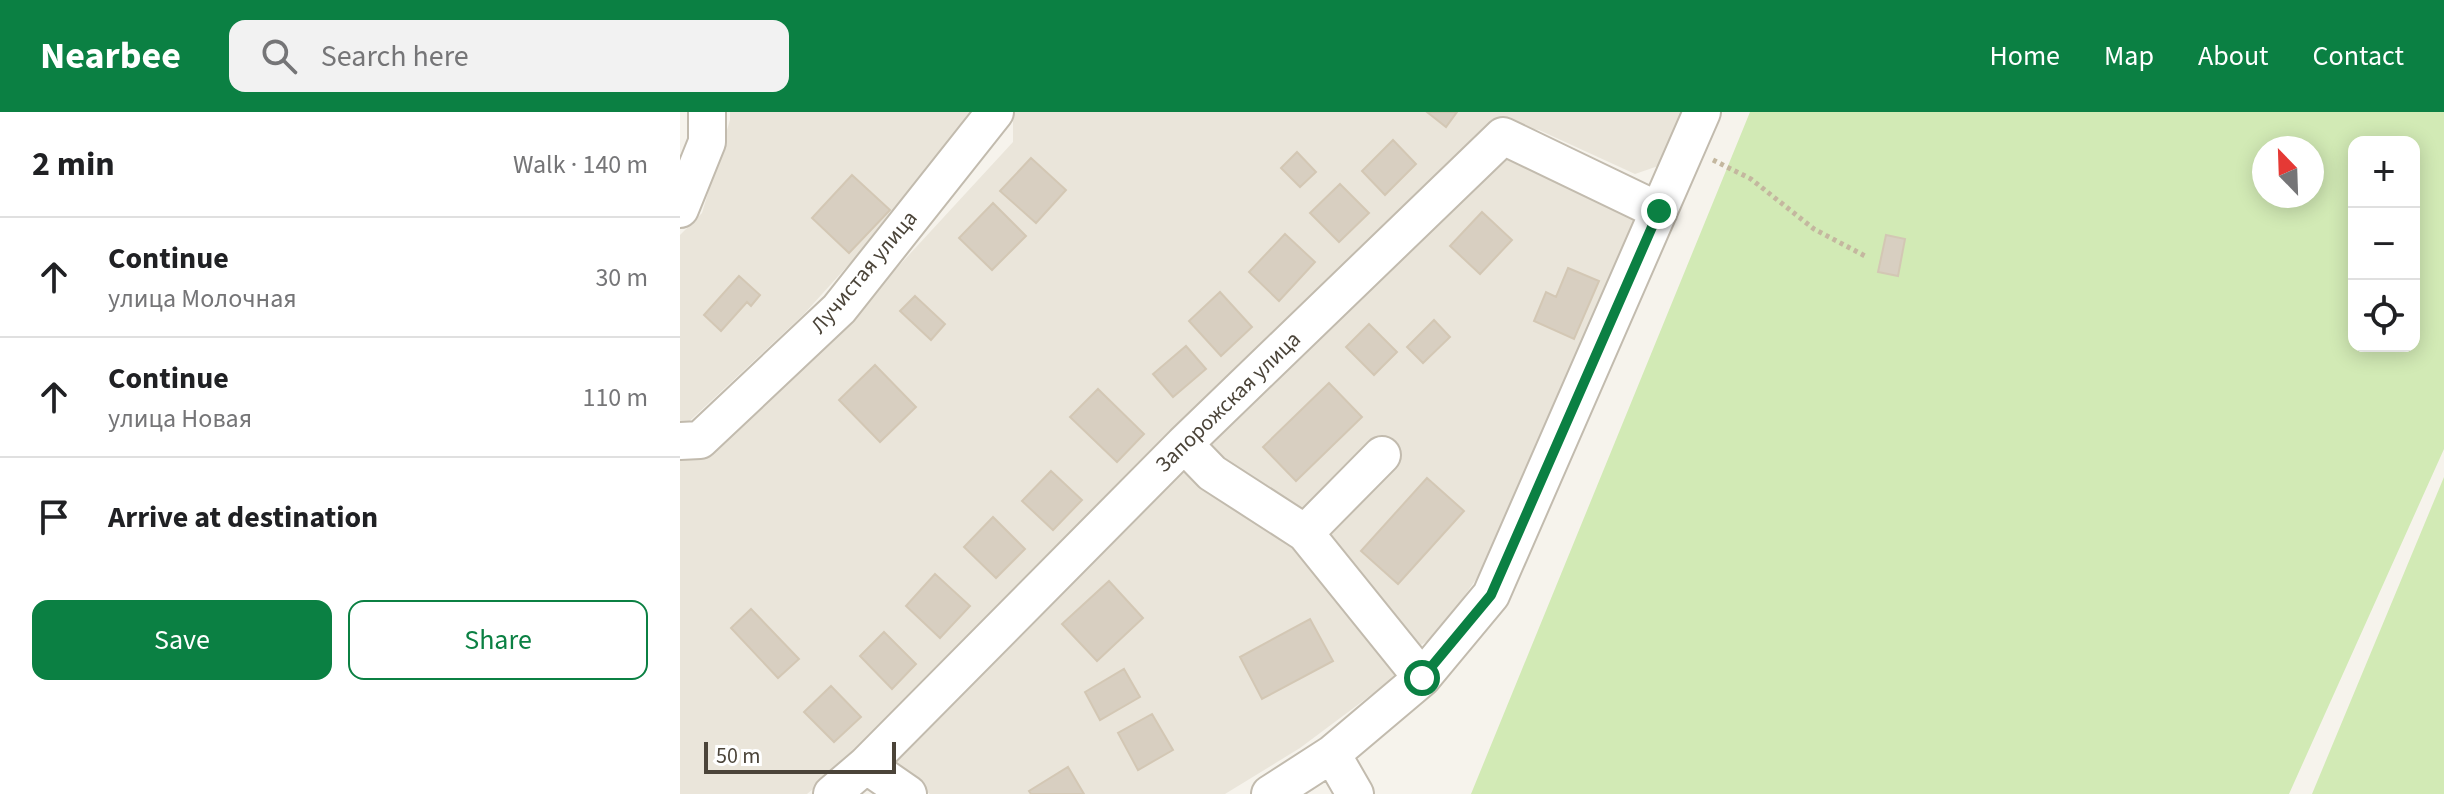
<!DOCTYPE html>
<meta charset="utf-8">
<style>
body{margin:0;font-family:"Source Sans 3",sans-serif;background:#f2f2f2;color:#202124}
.controls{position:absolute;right:24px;top:24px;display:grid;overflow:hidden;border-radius:16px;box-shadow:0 4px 20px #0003}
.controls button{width:72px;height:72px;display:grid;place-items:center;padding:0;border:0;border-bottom:2px solid #e0e0e0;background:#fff;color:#202124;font:40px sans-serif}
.compass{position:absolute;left:1572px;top:24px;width:72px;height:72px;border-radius:50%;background:#fff;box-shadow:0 4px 20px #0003;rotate:337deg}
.scale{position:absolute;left:24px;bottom:20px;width:192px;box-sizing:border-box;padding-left:8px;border:4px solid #4b4439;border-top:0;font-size:22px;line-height:28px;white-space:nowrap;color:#4b4439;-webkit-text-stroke:6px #fff;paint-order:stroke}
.stop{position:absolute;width:24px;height:24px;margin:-18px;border:6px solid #0b8043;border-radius:50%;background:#fff}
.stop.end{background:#0b8043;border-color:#fff;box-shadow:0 2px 8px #0008}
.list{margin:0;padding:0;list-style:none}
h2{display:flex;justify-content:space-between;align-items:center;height:104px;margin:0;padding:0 32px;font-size:34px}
h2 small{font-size:26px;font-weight:400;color:#757577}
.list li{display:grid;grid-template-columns:52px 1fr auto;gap:24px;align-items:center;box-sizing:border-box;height:120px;padding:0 32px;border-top:2px solid #e0e0e0}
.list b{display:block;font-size:30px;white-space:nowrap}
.list p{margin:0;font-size:26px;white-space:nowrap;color:#757577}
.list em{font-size:26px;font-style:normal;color:#757577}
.actions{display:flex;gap:16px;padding:24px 32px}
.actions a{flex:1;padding:18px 0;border:2px solid #0b8043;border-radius:16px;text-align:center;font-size:28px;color:#0b8043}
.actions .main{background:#0b8043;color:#fff}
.icon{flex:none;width:44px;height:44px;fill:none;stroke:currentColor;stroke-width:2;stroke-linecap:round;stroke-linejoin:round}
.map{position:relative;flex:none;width:1764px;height:682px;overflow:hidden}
header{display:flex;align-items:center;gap:48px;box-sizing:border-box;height:112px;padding:0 40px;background:#0b8043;color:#fff}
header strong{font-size:38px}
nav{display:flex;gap:44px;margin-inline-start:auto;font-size:28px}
.search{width:560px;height:72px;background:#f2f2f2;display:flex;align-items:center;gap:20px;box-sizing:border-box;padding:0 28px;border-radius:16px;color:#757577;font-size:30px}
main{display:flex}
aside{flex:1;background:#fff}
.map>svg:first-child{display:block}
.residential{fill:#eae5da}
.green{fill:#d2eab5;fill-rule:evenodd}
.building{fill:#d8cfc1;stroke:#d3c7b4;stroke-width:2}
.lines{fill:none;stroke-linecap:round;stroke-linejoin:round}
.minor-casing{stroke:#c2bbae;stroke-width:40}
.path{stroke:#c4b79f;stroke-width:5;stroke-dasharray:4 4;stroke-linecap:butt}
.minor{stroke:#fff;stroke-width:36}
.route{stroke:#0b8043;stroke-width:10}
.labels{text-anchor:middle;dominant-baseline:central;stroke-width:7;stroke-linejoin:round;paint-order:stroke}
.street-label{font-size:22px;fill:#4b4439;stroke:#fff}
</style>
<header>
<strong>Nearbee</strong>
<div class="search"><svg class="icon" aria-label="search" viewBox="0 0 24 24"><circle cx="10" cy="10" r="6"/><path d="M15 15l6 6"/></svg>Search here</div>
<nav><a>Home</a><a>Map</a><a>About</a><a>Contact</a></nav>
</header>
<main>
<aside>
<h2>2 min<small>Walk · 140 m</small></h2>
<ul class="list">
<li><svg class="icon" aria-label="ahead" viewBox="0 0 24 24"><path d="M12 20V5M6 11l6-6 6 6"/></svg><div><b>Continue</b><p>улица Молочная</p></div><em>30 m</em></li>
<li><svg class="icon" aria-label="ahead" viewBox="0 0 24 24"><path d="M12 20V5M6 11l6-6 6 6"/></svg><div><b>Continue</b><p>улица Новая</p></div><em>110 m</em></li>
<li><svg class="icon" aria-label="arrive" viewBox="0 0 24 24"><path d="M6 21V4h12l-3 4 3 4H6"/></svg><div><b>Arrive at destination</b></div></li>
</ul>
<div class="actions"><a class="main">Save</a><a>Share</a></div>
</aside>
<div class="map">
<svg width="1764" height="682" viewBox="0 0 1764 682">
<rect width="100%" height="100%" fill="#f6f3ec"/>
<path class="residential" d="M50,0H303L295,13L124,202L0,318V123L22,101L50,8Z
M333,0H1007L984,52L955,62L859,18L816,12L181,638L127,682H0V337L180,196L333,30Z
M825,35L963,102L813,443L757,523L736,536L522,330Z
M501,353L528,382L620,429L723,559L620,636L545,682H250L206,653Z"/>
<path class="green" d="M1070,0H1764V337L1609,682H791ZM1674,30H1734V234H1674ZM1584,36H1632V84H1584Z
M1764,365V682H1632Z"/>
<path class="building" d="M747,0H777L766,15Z
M713,28L736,52L705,83L682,59Z
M617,40L636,60L620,75L601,56Z
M351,46L386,78L356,111L320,79Z
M172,63L210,98L169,141L132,106Z
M660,72L689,101L659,130L630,101Z
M313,91L346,124L312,158L279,126Z
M802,100L832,128L800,162L770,134Z
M605,122L635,150L599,189L569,160Z
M1206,123L1225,127L1218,164L1198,160Z
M888,156L919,169L894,227L854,209L866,180L876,185Z
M59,164L80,183L71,194L67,190L41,219L24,203Z
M540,180L572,215L541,244L509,209Z
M235,184L265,212L251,228L220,199Z
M754,208L770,225L743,251L727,235Z
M689,212L717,240L694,263L666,235Z
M506,234L526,257L493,285L473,262Z
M195,253L236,295L200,330L159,288Z
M649,271L682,305L616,369L583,335Z
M418,277L464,322L437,350L390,305Z
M371,359L402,388L373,418L342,389Z
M747,366L784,399L718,472L681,439Z
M313,405L345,437L316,466L284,435Z
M255,462L290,494L260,526L226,494Z
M429,469L463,506L417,549L382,512Z
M71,497L119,547L98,566L51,516Z
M630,507L653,549L582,587L560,545Z
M204,520L236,552L212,577L180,544Z
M444,557L460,585L420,608L405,580Z
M151,574L181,605L154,630L124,600Z
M472,602L493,638L458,658L438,621Z
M388,655L404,682H351L349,679Z"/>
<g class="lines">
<defs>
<path id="minor" d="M0,97L27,30V0
M0,329L20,328L159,197L315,0
M504,332L532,361L625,421L742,566
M625,421L702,343
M652,642L675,682
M186,653L228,682
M152,682L186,653L504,332L823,24L979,99
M590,682L652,642L742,566L811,483L1022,0"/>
</defs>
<use href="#minor" class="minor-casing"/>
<path class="path" d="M1033,48L1071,67L1134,117L1187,145"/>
<use href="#minor" class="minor"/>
</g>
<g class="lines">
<path class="route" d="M742,566L811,483L979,99"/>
</g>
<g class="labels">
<g class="street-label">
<text transform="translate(184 160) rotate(-50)">Лучистая улица</text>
<text transform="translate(548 290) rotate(-44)">Запорожская улица</text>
</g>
</g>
</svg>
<div class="controls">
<button>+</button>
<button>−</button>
<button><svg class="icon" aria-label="locate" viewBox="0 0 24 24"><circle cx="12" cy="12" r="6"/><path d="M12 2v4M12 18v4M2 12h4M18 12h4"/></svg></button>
</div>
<svg class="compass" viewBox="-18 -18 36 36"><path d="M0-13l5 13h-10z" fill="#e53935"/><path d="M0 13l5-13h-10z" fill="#757577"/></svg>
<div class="scale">50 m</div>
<div class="stop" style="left:742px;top:566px"></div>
<div class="stop end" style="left:979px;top:99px"></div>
</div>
</main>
